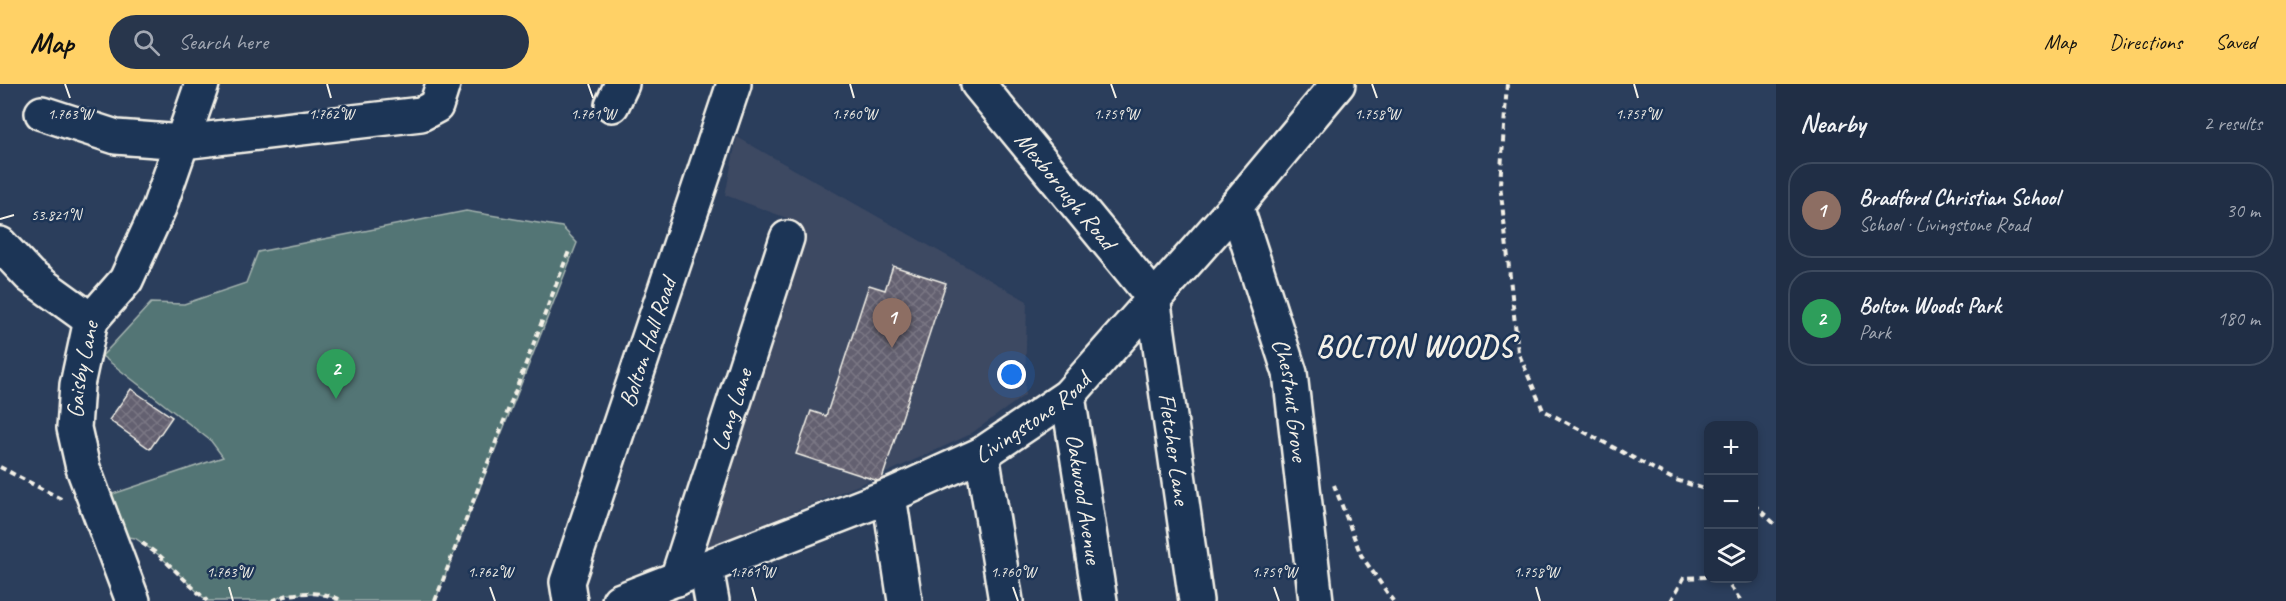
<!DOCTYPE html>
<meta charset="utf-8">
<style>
body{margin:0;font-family:Caveat,sans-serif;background:#28364c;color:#f1f3f6}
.controls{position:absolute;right:18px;bottom:18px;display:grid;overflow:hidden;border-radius:12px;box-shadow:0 3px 9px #0003}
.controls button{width:54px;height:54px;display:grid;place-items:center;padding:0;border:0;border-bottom:2px solid #3d4a5e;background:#202e45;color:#f1f3f6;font:30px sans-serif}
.you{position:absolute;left:1012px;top:291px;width:21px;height:21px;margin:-15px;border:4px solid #fff;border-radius:50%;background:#1a73e8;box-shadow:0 0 0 9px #1a73e833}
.badge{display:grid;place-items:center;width:39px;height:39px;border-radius:50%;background:#ffd166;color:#fff;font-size:20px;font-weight:700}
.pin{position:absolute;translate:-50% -50px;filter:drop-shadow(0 2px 3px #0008)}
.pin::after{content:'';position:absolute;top:32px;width:21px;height:18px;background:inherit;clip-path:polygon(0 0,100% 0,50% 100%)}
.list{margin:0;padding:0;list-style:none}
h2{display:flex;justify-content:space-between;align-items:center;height:78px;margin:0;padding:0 24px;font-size:26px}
h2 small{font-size:20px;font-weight:400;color:#a2a8b3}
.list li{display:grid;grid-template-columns:39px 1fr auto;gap:18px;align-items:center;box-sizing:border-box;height:96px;margin:0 12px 12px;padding:0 12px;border:2px solid #3d4a5e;border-radius:24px}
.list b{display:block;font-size:22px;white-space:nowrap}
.list p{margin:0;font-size:20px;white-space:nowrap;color:#a2a8b3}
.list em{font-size:20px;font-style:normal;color:#a2a8b3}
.icon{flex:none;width:33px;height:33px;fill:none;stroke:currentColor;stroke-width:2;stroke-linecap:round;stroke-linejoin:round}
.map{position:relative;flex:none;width:1776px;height:517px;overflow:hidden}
header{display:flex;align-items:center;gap:36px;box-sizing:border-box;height:84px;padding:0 30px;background:#ffd166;color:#111}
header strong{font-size:28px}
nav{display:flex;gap:33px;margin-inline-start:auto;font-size:21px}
.search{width:420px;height:54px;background:#28364c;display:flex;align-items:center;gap:15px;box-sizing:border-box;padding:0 21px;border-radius:33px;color:#a2a8b3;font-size:22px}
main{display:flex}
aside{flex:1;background:#202e45}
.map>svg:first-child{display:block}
.built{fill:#3c4862}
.green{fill:#527474;stroke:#a3b2ae;stroke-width:1.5}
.building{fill:url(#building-cross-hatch);stroke:#f4f1e8;stroke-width:1.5}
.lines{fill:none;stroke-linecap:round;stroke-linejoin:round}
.minor-casing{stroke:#f4f1e8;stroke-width:38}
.path{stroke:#f4f1e8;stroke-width:4;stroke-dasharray:6 4.5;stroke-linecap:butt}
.minor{stroke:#1d3557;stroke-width:33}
.ticks{fill:none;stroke:#f4f1e8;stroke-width:2}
.labels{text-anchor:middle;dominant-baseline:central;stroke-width:5;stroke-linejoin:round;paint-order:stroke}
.street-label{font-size:24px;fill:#f4f1e8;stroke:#1d3557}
.district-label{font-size:30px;font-weight:bold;letter-spacing:1.5px;fill:#f4f1e8;stroke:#1d3557}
.ticks-label{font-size:15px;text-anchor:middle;fill:#f4f1e8;stroke:#1d3557;stroke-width:5;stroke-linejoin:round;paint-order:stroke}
</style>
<header>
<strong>Map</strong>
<div class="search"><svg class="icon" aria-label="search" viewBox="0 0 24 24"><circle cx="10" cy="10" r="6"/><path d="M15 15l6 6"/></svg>Search here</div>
<nav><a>Map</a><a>Directions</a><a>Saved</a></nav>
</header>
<main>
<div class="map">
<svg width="1776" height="517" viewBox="0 0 1776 517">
<defs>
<pattern id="building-cross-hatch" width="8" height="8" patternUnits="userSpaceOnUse" patternTransform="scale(1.5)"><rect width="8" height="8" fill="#63606f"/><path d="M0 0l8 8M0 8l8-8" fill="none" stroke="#7a7784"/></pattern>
</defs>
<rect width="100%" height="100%" fill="#2b3e5c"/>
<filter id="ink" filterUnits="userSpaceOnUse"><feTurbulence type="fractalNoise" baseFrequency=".0167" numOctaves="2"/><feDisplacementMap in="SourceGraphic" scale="12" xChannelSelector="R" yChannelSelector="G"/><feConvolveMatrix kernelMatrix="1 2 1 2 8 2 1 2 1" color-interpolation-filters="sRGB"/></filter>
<g filter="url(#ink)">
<path class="built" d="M737,53L1027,217L1025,311L969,351L866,398L691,470L800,139L725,111Z"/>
<path class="green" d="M466,127L562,143L577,159L435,517H335L339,515L319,510H286L272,517H207L159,471L135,454L108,450L95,416L223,373L211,357L102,272L151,219L184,220L246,199L258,168Z"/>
<path class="building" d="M893,182L946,199L881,398L796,370L811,327L826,332L869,201L885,206Z
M131,305L172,333L150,365L109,336Z"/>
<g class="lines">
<defs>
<g id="minor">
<path id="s1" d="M978,0L1153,213L1196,517"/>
<path d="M612,21L622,0"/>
<path d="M42,29L116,53L183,58L421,30L436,22L443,0"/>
<path id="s2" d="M1236,122L1290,289L1316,517"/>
<path d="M0,160L30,192L91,236"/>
<path id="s3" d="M1068,312L1100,517"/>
<path d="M982,370L1006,517"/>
<path d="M889,412L905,517"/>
<path d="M706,484L712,517"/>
<path id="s4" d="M677,495L787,154"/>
<path id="s5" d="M133,517L83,384L74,344L77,301L91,236L126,196L159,124L202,0"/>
<path id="s6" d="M570,517L567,498L734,0"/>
<path id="s7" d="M619,517L889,412L982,370L1068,312L1236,122L1338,0"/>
</g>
</defs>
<use href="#minor" class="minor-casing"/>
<path class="path" d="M1507,0L1500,100L1518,268L1543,326L1673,395L1708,406
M0,383L65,417
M1334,401L1361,471L1393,517
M1754,421L1776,441
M142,459L159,471L207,517
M1724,494L1741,517
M272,517C292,507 322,506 343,517
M435,517L569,167
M1671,517L1684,494L1708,493"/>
<use href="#minor" class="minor"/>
</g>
</g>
<path class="ticks" d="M65,0L70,14M327,0L331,14M588,0L593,14M850,0L854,14M1111,0L1116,14M1372,0L1377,14M1634,0L1638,14M0,135L14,131M229,503L233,517M490,503L495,517M752,503L756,517M1013,503L1018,517M1274,503L1279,517M1536,503L1540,517"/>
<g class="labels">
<g class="street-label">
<text stroke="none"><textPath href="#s1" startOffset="138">Mexborough Road</textPath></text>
<text stroke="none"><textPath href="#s6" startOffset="272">Bolton Hall Road</textPath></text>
<text stroke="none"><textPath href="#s5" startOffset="242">Gaisby Lane</textPath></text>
<text stroke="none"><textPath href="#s2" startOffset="202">Chestnut Grove</textPath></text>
<text stroke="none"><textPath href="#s4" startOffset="178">Lang Lane</textPath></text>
<text stroke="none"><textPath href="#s7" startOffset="454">Livingstone Road</textPath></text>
<text stroke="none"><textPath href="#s1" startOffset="429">Fletcher Lane</textPath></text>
<text stroke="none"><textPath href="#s3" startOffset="104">Oakwood Avenue</textPath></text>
</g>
<g class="district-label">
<text x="1415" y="262">BOLTON WOODS</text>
</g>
</g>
<g class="ticks-label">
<text x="70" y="35">1.763°W</text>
<text x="331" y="35">1.762°W</text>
<text x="593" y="35">1.761°W</text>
<text x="854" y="35">1.760°W</text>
<text x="1116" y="35">1.759°W</text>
<text x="1377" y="35">1.758°W</text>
<text x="1638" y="35">1.757°W</text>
<text x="56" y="136">53.821°N</text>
<text x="229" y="493">1.763°W</text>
<text x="490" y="493">1.762°W</text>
<text x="752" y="493">1.761°W</text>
<text x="1013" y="493">1.760°W</text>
<text x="1274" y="493">1.759°W</text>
<text x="1536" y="493">1.758°W</text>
</g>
</svg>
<div class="controls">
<button>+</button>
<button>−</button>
<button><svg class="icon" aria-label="layers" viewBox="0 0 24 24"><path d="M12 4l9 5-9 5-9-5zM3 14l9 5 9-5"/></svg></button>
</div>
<div class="you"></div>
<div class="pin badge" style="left:892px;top:264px;background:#8d6e63">1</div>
<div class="pin badge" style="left:336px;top:315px;background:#2e9e5b">2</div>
</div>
<aside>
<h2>Nearby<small>2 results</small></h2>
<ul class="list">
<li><span class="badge" style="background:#8d6e63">1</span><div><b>Bradford Christian School</b><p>School · Livingstone Road</p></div><em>30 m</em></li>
<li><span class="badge" style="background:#2e9e5b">2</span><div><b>Bolton Woods Park</b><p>Park</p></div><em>180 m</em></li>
</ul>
</aside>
</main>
